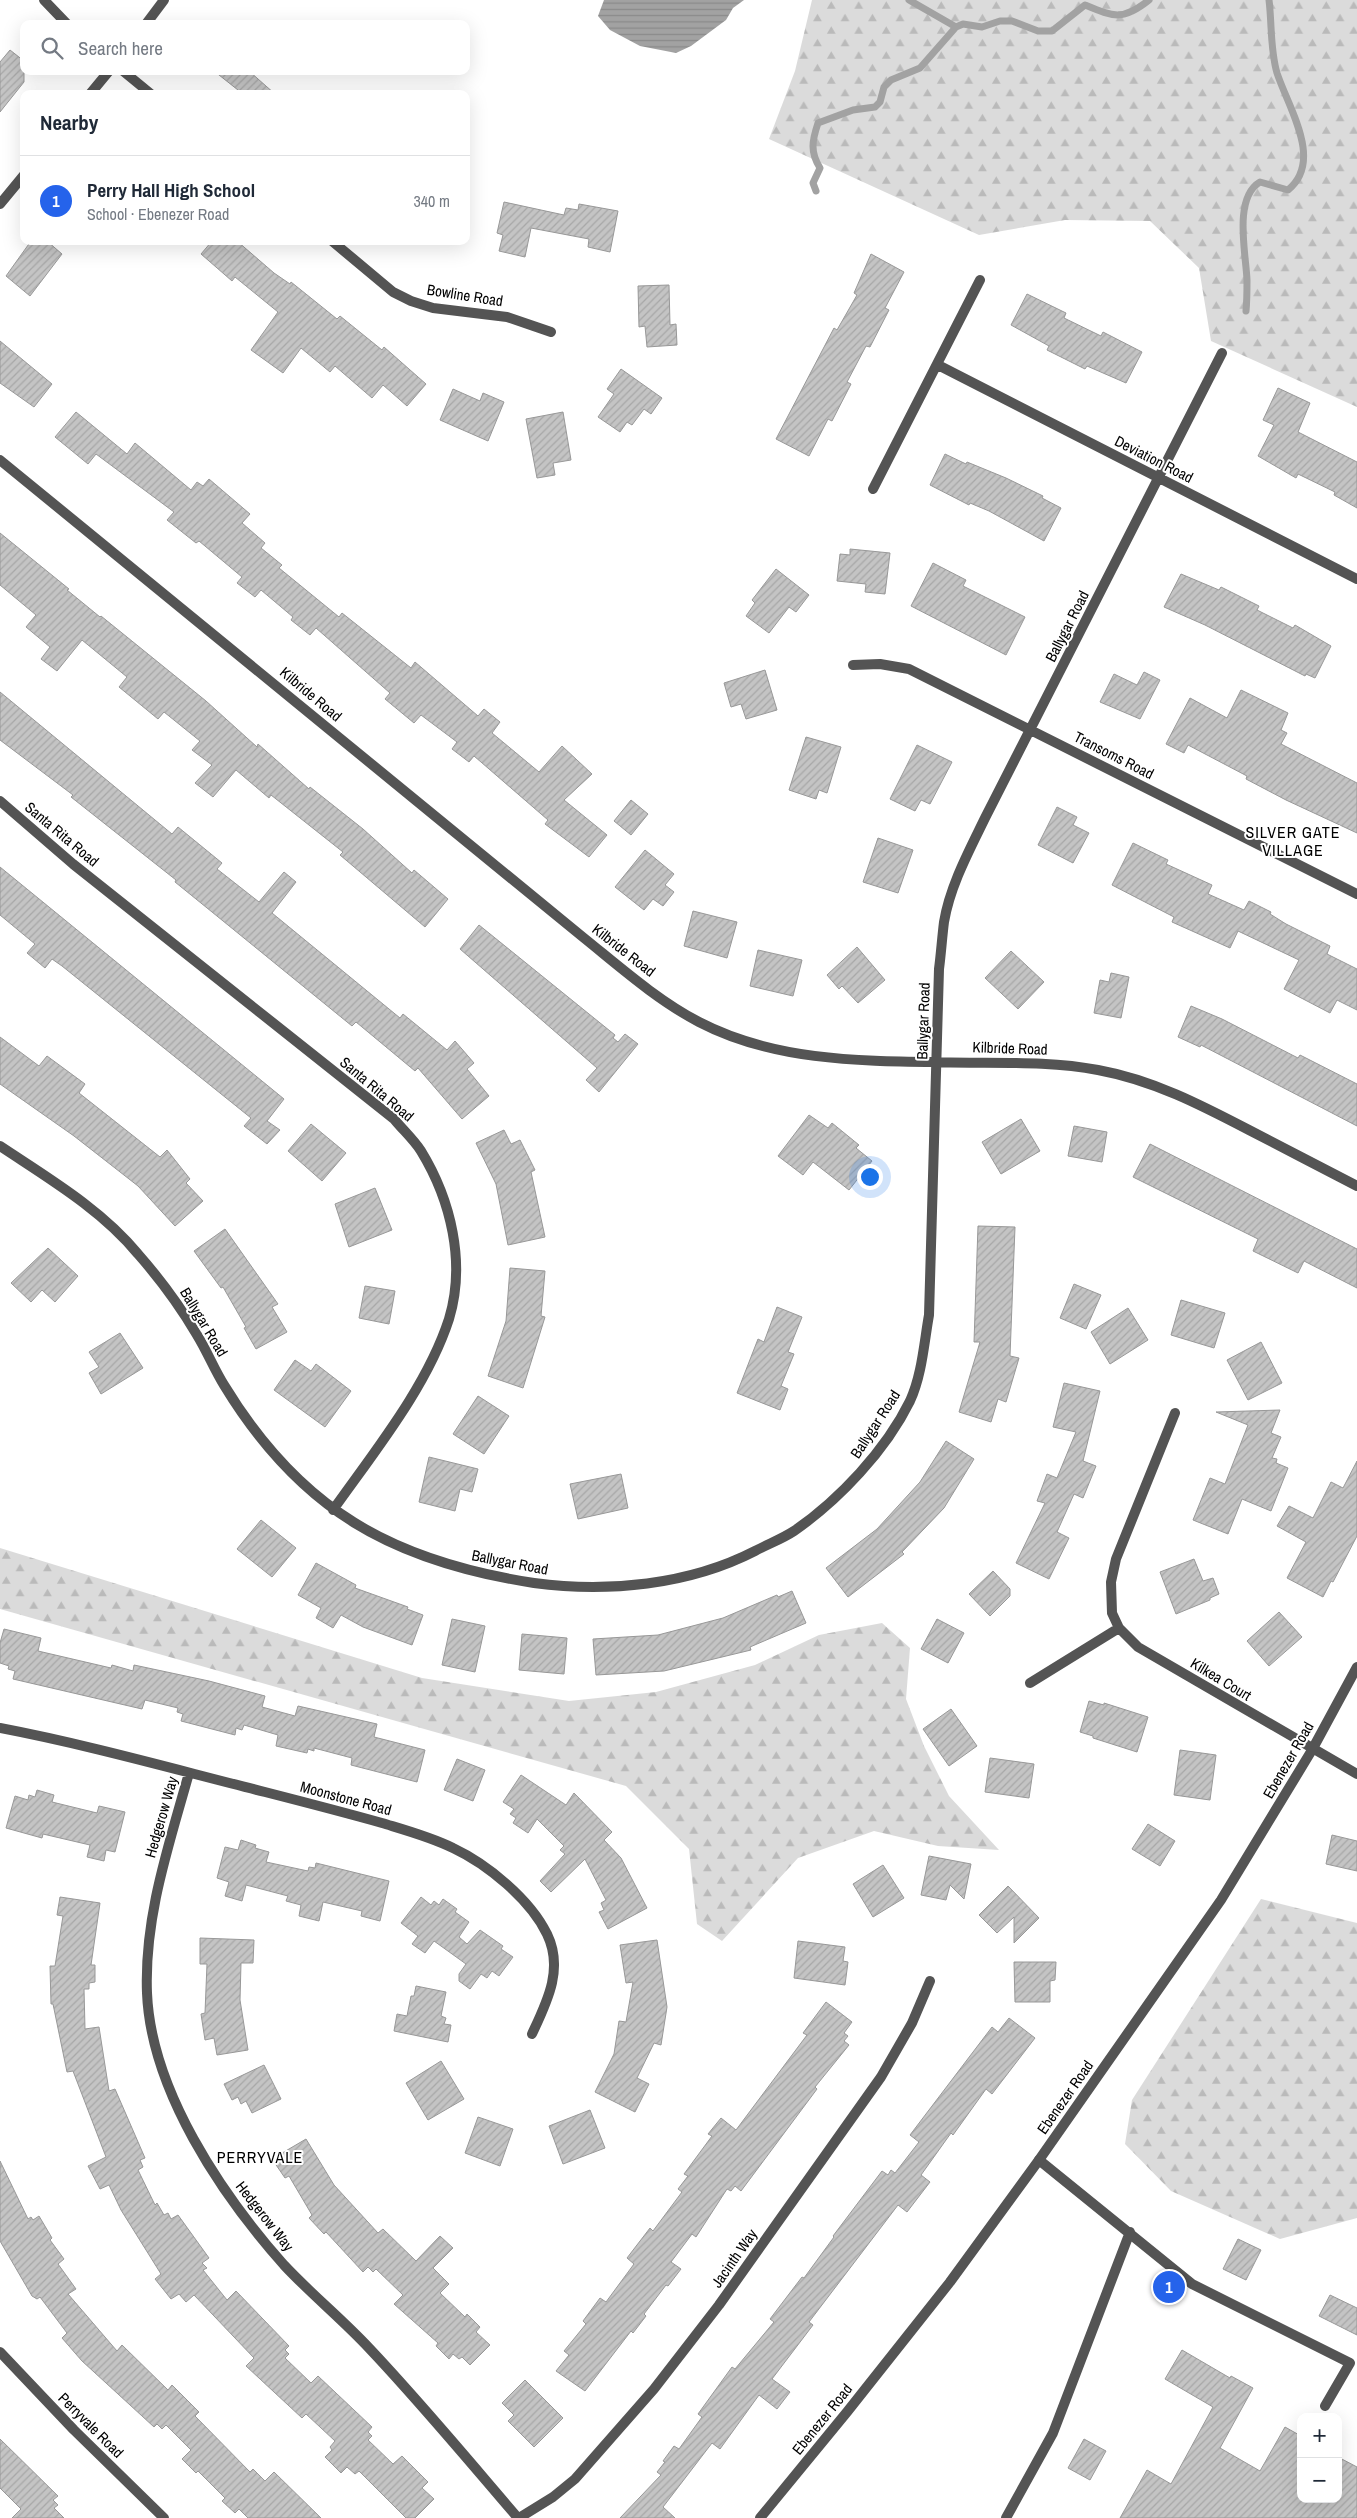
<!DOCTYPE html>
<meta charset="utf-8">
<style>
body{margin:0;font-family:"Archivo Narrow",sans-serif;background:#f2f2f3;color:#1f2937}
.controls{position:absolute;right:15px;bottom:15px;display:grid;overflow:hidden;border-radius:10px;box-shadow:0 5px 20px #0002}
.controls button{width:45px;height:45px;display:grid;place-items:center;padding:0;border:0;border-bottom:1px solid #e0e1e3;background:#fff;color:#1f2937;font:25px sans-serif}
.you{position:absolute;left:869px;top:1176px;width:18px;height:18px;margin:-12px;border:4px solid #fff;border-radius:50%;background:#1a73e8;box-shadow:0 0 0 8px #1a73e833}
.badge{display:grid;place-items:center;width:32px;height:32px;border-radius:50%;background:#2563eb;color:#fff;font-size:16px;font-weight:700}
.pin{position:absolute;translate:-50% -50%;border:2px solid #fff;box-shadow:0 1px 5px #0006}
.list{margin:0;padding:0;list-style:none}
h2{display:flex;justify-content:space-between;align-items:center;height:65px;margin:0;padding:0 20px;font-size:21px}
h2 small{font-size:16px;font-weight:400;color:#747a83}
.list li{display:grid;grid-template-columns:32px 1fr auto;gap:15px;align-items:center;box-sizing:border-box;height:90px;padding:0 20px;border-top:1px solid #e0e1e3}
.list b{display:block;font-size:19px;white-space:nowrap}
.list p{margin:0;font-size:16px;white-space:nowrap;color:#747a83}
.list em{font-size:16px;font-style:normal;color:#747a83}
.icon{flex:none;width:28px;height:28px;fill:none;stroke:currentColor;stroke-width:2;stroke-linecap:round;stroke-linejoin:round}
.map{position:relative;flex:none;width:1357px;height:2518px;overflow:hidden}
.search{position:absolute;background:#fff;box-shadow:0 5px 20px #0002;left:20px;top:20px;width:450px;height:55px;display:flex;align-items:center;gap:12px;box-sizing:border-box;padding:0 18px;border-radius:10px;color:#747a83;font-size:19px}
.panel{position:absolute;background:#fff;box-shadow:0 5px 20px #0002;left:20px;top:90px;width:450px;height:155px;border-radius:10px}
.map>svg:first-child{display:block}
.forest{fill:url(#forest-firs)}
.water{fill:url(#water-rules)}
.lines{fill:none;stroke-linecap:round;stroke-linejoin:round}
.stream{stroke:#a2a2a2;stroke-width:7}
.building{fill:url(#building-hatch);stroke:#989898}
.service{stroke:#545454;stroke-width:10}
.minor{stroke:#545454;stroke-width:10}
.tertiary{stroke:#545454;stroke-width:10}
.labels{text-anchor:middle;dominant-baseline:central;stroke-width:4;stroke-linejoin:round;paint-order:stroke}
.street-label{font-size:15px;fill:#000;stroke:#fff}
.neighbourhood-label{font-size:16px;letter-spacing:1px;fill:#000;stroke:#fff}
</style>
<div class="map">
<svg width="1357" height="2518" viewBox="0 0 1357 2518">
<defs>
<pattern id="forest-firs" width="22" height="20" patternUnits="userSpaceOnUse" patternTransform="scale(1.25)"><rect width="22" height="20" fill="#dbdbdb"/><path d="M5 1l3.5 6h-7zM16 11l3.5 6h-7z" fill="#bababa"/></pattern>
<pattern id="water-rules" width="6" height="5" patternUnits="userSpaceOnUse" patternTransform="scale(1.25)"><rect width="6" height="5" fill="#a2a2a2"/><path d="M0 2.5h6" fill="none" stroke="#8a8a8a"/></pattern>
<pattern id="building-hatch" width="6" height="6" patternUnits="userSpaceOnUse" patternTransform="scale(1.25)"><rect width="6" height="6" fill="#c4c4c4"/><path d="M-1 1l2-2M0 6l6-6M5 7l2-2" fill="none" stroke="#a7a7a7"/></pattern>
</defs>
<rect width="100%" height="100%" fill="#fff"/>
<path class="forest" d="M812,0H1357V407L1211,341L1199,268L1150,221L1065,220L979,235L769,139L795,71Z
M0,1548L422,1678L569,1701L656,1692L755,1665L819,1635L882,1623L910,1648L906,1699L924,1746L949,1796L999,1850L938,1846L874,1831L798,1858L722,1941L697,1924L689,1849L626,1786L0,1609Z
M1261,1899L1357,1923V2218L1280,2239L1171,2191L1125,2144L1132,2100Z"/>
<path class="water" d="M604,0H744L733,8L726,20L691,46L676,53L640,46L610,30L598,16Z"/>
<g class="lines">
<path class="stream" d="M909,0L956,27
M816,191L813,183L820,168C810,152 812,141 818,123L853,110L875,107L880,102L884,87L891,80L920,68L956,27L963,24L982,27L1000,21H1012L1038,31H1052L1085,5C1114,17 1123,21 1149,0
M1246,311C1247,301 1247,290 1247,280C1246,254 1233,198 1260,182L1288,190C1324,161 1288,107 1277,73C1270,49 1272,24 1269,0"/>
</g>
<path class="building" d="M10,50L24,61V82L0,112V62Z
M214,71H249L275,94H243Z
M504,202L564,215L566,208L578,210L579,204L618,211L610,252L588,247L589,239L531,228L525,257L499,251L503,235L497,233Z
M31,241H47L62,254L30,296L6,276Z
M212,241H237L274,273L290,284L291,282L337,319L340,316L382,350L384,347L426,384L407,406L383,385L372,398L335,366L330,372L301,348L283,373L251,350L278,312L235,277L232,281L201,254Z
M871,254L904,272L885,308L889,310L870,347L866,346L847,382L851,384L832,421L828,419L809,456L776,439L834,328L837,330L857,295L854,293Z
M669,285L670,325L676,324L677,345L647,347L645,326L639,327L638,286Z
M1027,294L1066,313L1064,318L1101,336L1103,332L1142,352L1126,383L1087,366L1085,369L1047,350L1049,346L1011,325Z
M0,341L52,384L34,407L0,383Z
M621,369L662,398L651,414L644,409L632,425L627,422L620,432L598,417L614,394L607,389Z
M1278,388L1310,403L1298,432L1357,462V508L1334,495L1335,492L1298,474L1296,478L1258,456L1274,425L1263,420Z
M453,389L480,401L483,393L504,402L488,441L440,420Z
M76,412L127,454L135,443L191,490L197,482L203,486L209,479L250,514L242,523L265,543L261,548L282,565L279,568L339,617L342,613L411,668L415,662L478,716L484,709L500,722L492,733L539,772L562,746L592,774L564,800L607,835L589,857L545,824L548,820L474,756L469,762L452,749L457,742L421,715L414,723L385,699L390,693L316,628L310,635L291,620L293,617L261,590L255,597L237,583L242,577L199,541L196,543L167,520L174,512L96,454L88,464L55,437Z
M563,412L571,460L553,463L555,475L537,478L526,419Z
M945,454L966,464L967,462L1006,478L1043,496L1042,498L1061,508L1044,541L989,511L970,503L969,505L930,485Z
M0,533L69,589L67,590L100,617L101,616L206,701L257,747L258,744L309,789L310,787L363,829L412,873L414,870L448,899L425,927L340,855L343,852L271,795L269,798L236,770L213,797L195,783L212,765L192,750L200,741L164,712L158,719L119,687L127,677L82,640L57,671L41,659L50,647L26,627L36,615L0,585Z
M850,549L890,553L885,594L865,592L866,584L837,581L840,554L850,555Z
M933,563L966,580L963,586L1025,617L1006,655L911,606Z
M776,569L809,595L796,612L789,607L769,633L746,616L755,603L752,600Z
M1181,574L1219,590L1221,587L1259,606L1257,610L1293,628L1295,625L1331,646L1315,678L1306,674L1305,676L1205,625L1164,607Z
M765,670L777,710L746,719L741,704L731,707L724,683Z
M1144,672L1160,680L1140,719L1100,702L1114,674L1137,685Z
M1241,690L1288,713L1281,730L1287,733L1281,744L1357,783V833L1286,800L1246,779L1247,776L1188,745L1184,753L1166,744L1190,698L1227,718Z
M0,692L172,834L178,827L222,863L217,869L259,902L284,872L296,882L272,913L400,1018L403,1014L447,1050L455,1041L474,1063L467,1069L489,1096L462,1119L418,1068L415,1071L356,1022L352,1026L212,912L175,882L176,880L71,797L73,795L0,740Z
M806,737L841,747L827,793L819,790L816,799L789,790Z
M917,745L952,762L930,804L921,800L915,811L890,799Z
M631,800L648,814L631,835L614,821Z
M1057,807L1077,817L1073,825L1089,833L1073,863L1038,845Z
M878,838L913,850L898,893L863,882Z
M1133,843L1168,860L1166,864L1212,885L1208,894L1244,910L1249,901L1271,912L1270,914L1286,924L1330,946L1327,954L1357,969V1010L1337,1000L1330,1013L1284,989L1299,960L1238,931L1230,948L1172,922L1174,917L1112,885Z
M645,850L674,874L665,885L674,892L663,906L653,899L644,910L615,887Z
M0,867L284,1099L267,1121L280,1130L267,1144L244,1126L251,1118L62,966L52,959L45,968L27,953L35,944L0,915Z
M693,911L737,922L727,958L684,946Z
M479,925L615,1035L613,1038L618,1042L625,1034L638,1044L599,1092L586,1080L597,1068L460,949Z
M857,947L885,980L858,1003L842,986L839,989L827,975Z
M758,950L802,960L793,996L750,986Z
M1011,951L1044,982L1018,1009L985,978Z
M1111,973L1129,977L1121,1018L1094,1013L1100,980L1109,982Z
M1191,1006L1222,1019L1298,1058L1300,1055L1357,1084V1126L1201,1045L1200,1047L1178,1037Z
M0,1037L39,1066L47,1056L85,1084L79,1093L160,1157L167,1150L190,1179L186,1183L203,1201L175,1226L138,1186L74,1136L0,1084Z
M809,1115L828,1128L832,1123L859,1145L856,1148L872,1161L849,1190L813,1162L803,1175L778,1156Z
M1021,1119L1040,1151L1001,1174L982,1142Z
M311,1124L346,1153L322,1181L288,1151Z
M1074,1126L1107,1132L1102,1162L1068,1156Z
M504,1130L511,1144L520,1140L535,1170L531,1172L545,1237L508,1245L496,1184L476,1143Z
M1150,1144L1357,1249V1288L1304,1261L1298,1273L1253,1251L1258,1239L1133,1177Z
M375,1188L392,1230L349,1247L335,1204Z
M978,1226L1015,1227L1010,1356L1019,1358L1006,1402L998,1399L991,1422L959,1412L980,1342H974Z
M225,1229L278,1304L272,1307L287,1332L256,1349L244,1328L246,1327L223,1287L221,1288L194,1251Z
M48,1248L78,1276L55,1302L42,1290L31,1302L11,1283Z
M510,1268L545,1271L541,1316L545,1317L523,1388L488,1376L506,1321Z
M1074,1284L1101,1295L1086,1329L1060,1318Z
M365,1286L395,1291L389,1324L359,1318Z
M1181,1300L1225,1313L1214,1348L1171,1335Z
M777,1307L802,1317L788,1352L794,1354L781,1386L788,1389L780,1410L737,1393L758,1339L764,1342Z
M1128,1308L1148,1340L1110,1364L1091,1332Z
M120,1333L143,1368L101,1394L89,1373L99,1367L89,1352Z
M1261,1342L1282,1383L1248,1400L1227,1360Z
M295,1360L311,1371L316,1364L351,1391L325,1427L274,1390Z
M1064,1383L1100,1391L1083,1461L1096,1466L1083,1498L1074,1494L1057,1532L1069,1538L1049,1579L1016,1563L1045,1503L1037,1501L1047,1474L1057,1478L1076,1432L1053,1427Z
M478,1396L509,1416L484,1454L453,1434Z
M1280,1410L1271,1433L1281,1437L1272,1458L1277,1459L1276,1463L1288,1468L1271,1511L1242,1499L1228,1534L1193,1520L1210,1478L1225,1484L1248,1425L1216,1412Z
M946,1441L974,1459L944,1508L902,1552L904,1554L848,1597L826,1568L877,1529L920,1482Z
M429,1457L478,1469L472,1492L460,1489L455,1511L419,1502Z
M1357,1461V1536L1333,1582L1331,1581L1323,1597L1287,1578L1306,1542L1277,1526L1289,1506L1313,1518L1331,1482L1343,1488Z
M621,1474L628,1508L578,1519L570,1484Z
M261,1520L296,1548L272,1577L237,1549Z
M1194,1559L1203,1581L1213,1578L1219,1594L1210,1598V1600L1176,1614L1160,1572Z
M316,1563L356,1585L355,1588L408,1607L407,1609L423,1615L412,1645L363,1627L341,1615L333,1628L316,1618L321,1608L298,1595Z
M993,1571L1010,1589V1596L990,1616L969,1594Z
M792,1591L806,1623L750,1647L751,1650L664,1671L596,1675L593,1639L658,1635L723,1618L777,1595L778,1597Z
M1279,1612L1302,1637L1269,1666L1247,1641Z
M452,1619L485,1626L475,1672L442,1665Z
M937,1619L964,1633L948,1663L921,1649Z
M4,1629L41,1638L38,1651L111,1668L112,1665L133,1671L134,1665L209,1681L265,1696L262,1707L295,1716L298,1706L377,1724L374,1737L425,1750L417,1782L351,1765L352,1758L314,1748V1751L308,1749L307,1753L276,1746L278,1735L244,1725L242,1730L236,1728L235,1735L181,1721L183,1714L177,1712L178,1708L145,1700L142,1709L13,1679L15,1671L8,1669L9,1666L0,1663V1643Z
M522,1634L567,1638L564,1674L519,1670Z
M1089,1701L1104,1705V1703L1148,1717L1137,1752L1093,1738V1736L1080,1732Z
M951,1709L977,1746L949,1766L923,1729Z
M1180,1750L1216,1755L1210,1800L1174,1795Z
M990,1758L1034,1764L1029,1798L985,1792Z
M457,1759L485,1770L473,1801L444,1790Z
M521,1775L566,1805L574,1793L612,1832L604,1840L621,1858L647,1908L608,1929L599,1912L604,1910L601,1903L606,1900L585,1859L551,1892L540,1881L565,1854L560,1850L564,1846L537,1819L528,1833L513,1823L516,1818L510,1814L514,1809L503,1802Z
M37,1790L54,1795L52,1802L97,1813L99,1806L125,1812L115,1852L106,1850L104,1861L87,1857L90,1845L43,1834L42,1838L6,1828L15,1796L28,1800L29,1795L35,1797Z
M1148,1824L1175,1841L1160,1866L1132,1849Z
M1332,1835L1357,1841V1871L1326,1864Z
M241,1840L256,1845L255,1848L269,1852L266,1862L308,1871L309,1867L315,1868L316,1863L389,1881L380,1921L361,1916L362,1911L323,1902L319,1921L299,1916L301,1905L286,1901L288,1896L246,1885L242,1901L225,1896L229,1882L217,1878L225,1847L238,1850Z
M929,1856L971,1864L964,1899L950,1885L946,1900L921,1895Z
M883,1865L904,1898L873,1917L853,1884Z
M1008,1886L1039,1918L1014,1943V1917L997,1933L979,1915Z
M60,1897L100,1903L91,1965H95V1982L89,1983V1989H84L85,2029L99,2027L109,2091L115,2089L145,2158L140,2160L143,2167L138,2170L155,2205L157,2203L164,2215L168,2213L171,2219L178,2215L209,2258L202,2263L207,2268L203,2270L227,2300L236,2291L289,2346L285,2350L289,2354L285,2358L311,2383L318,2376L372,2427L368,2432L372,2436L368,2440L393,2464L402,2456L428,2482L422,2488L434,2499L415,2518H406L359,2471L355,2474L347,2467L341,2473L325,2457L332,2450L330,2447L335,2441L306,2414L302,2418L246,2366L254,2358L194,2295L186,2302L179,2294L171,2299L155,2279L161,2274L121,2210L109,2185L100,2189L88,2166L106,2157L73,2071L67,2072L53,2004H51L50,1966H55L63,1916L57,1915Z
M421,1897L431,1905L434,1901L439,1905L443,1899L457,1909L455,1912L469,1922L459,1937L467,1944L480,1930L503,1946L501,1949L513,1957L499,1976L492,1971L487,1978L481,1974L470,1989L459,1981V1974L466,1964L434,1941L425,1953L412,1944L418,1936L401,1923Z
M200,1938L254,1940L253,1963H241L240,2000L248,2050L217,2055L214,2038L205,2040L201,2014L205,2013L207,1964H200Z
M657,1940L667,2007L661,2045L654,2043L637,2078L649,2084L635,2112L595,2092L614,2054L619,2021L626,2022L633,1982L626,1983L620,1945Z
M798,1941L845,1947L843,1961L848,1962L845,1985L794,1978Z
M1014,1962H1056L1055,1980L1050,1981V2002H1015Z
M416,1986L446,1992L441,2016L446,2018L444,2024L451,2025L448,2042L394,2031L397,2014L407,2016L411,1996H414Z
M826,2002L852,2022L844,2033L848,2036L844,2041L849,2045L815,2087L817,2089L741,2191L735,2186L731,2191L727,2189L696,2237L692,2234L671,2262L681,2269L668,2286L666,2285L644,2314L646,2316L633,2333L631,2331L585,2391L556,2371L569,2355L564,2351L586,2324L583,2321L600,2298L606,2302L634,2264L627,2258L650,2228L653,2231L682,2192L678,2189L688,2176L684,2174L712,2136L708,2134L721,2118L736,2130L807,2035L803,2033Z
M1009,2018L1035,2038L992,2094L986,2089L953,2135L951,2133L921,2175L930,2182L907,2212L898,2205L809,2322L813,2325L772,2379L790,2392L777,2409L759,2395L720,2449L712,2443L663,2507L675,2518H620L661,2475L657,2472L665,2462L663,2461L674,2446L679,2449L702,2417L698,2414L732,2367L735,2369L774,2322L770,2319L802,2277L804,2278L834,2237L833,2236L882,2171L888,2175L891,2170L895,2173L919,2142L910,2135L992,2027L998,2032Z
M441,2061L464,2099L428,2120L406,2083Z
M264,2065L281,2099L252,2113L246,2101L241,2104L238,2097L232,2100L224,2084Z
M590,2110L605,2148L563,2164L549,2126Z
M478,2117L513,2129L500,2166L465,2153Z
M306,2139L334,2185L378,2233L383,2229L416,2261L440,2236L453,2248L433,2268L449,2284L440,2293L465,2317L467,2314L480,2327L476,2332L490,2345L470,2365L462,2357L459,2359L453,2354L449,2359L436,2346L438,2343L394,2304L403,2295L376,2269L373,2272L368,2267L363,2272L326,2232L324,2234L309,2218L312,2215L289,2176L285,2178L272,2159Z
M0,2161L28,2219L31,2217L33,2220L39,2216L52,2238L50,2240L64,2259L58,2264L76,2289L68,2294L117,2351L122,2345L168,2390L172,2385L199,2412L195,2416L250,2472L253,2469L265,2481L274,2472L321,2518H248L239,2509L235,2513L222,2501L225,2498L198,2471L196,2473L182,2459L191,2450L166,2425L162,2429L157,2424L154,2427L82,2361L62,2338L67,2333L40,2297L37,2299L32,2296L0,2241Z
M1238,2239L1261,2250L1246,2280L1223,2269Z
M1330,2295L1357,2308V2335L1319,2316Z
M1182,2350L1230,2378L1231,2376L1253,2388L1220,2448L1260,2471L1285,2427L1301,2436V2499H1338V2457L1357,2467V2518H1120L1147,2470L1171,2484L1213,2407L1165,2379Z
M525,2380L563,2418L534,2447L508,2421L514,2415L502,2403Z
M0,2439L58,2496L53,2500L58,2505L54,2508L64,2518H12L21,2509L0,2488Z
M1084,2439L1106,2451L1090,2480L1068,2468Z"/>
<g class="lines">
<path class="service" d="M1039,2160L1192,2284L1350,2363L1325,2406
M1006,2518L1053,2433L1130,2232"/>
<path class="minor" d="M44,0L67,24
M146,24L164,0
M123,71L151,94
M90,94L109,71
M0,204L24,175
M332,241L393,292L411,301L433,308L507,317L551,332
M938,365L1357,579
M0,460L584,938C620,967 657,1000 699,1022C772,1060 855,1061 936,1062C990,1064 1045,1060 1098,1070C1153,1080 1201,1105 1249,1130C1285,1149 1321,1167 1357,1186
M873,489L980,280
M853,665L880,664L909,669L1357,894
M0,801L73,864L394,1119C403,1130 414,1140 421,1151C451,1200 466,1263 449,1319C427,1387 374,1452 333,1510
M0,1146C48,1178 101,1209 138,1254C160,1279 180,1306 197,1335C207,1351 214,1369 224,1385C300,1510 392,1561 534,1583C607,1593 689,1585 755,1551C768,1544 782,1539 794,1531C839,1500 886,1450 910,1401C922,1375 924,1343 929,1315L939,969C941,954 942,938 944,922C950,886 969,851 985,818L1222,353
M1175,1413L1116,1559L1111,1582L1112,1613L1119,1628L1138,1647L1357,1774
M1030,1683L1119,1628
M0,1728C89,1745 177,1770 265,1792C304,1802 343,1812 382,1823C405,1830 431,1837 453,1848C487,1864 530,1899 547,1934C564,1969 547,2002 532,2034
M189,1773C169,1845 144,1917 147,1993C151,2090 221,2194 284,2265C311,2294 342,2319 369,2348C421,2403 469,2461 518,2518
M0,2352L74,2430L164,2518
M519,2518L553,2497L575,2479L654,2389L719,2305L881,2077L912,2023L930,1981"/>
<path class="tertiary" d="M760,2518L847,2412L950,2282L1039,2160L1221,1900L1312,1750L1357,1667"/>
</g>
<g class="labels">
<g class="street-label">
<text transform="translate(465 295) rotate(9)">Bowline Road</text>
<text transform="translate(1154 459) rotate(27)">Deviation Road</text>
<text transform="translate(1067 626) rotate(-63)">Ballygar Road</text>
<text transform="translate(311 694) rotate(40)">Kilbride Road</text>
<text transform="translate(1114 755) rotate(27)">Transoms Road</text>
<text transform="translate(62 834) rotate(40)">Santa Rita Road</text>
<text transform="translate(624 950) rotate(38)">Kilbride Road</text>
<text transform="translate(923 1021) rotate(-88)">Ballygar Road</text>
<text transform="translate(1010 1048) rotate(2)">Kilbride Road</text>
<text transform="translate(377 1089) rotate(40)">Santa Rita Road</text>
<text transform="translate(204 1322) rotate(59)">Ballygar Road</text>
<text transform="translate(875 1424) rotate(-57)">Ballygar Road</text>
<text transform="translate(510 1562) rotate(11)">Ballygar Road</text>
<text transform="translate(1221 1679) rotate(31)">Kilkea Court</text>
<text transform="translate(1288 1760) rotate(-60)">Ebenezer Road</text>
<text transform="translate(346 1798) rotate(15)">Moonstone Road</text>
<text transform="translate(161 1817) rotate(-74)">Hedgerow Way</text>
<text transform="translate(1065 2097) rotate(-55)">Ebenezer Road</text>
<text transform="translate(265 2216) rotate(52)">Hedgerow Way</text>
<text transform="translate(734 2258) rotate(-55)">Jacinth Way</text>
<text transform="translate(822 2419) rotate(-51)">Ebenezer Road</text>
<text transform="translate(91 2425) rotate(45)">Perryvale Road</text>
</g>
<g class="neighbourhood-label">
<text x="1293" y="832">SILVER GATE<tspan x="1293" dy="18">VILLAGE</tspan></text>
<text x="260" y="2157">PERRYVALE</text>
</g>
</g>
</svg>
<div class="controls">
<button>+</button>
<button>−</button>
</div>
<div class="you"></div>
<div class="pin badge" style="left:1169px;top:2287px">1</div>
<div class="search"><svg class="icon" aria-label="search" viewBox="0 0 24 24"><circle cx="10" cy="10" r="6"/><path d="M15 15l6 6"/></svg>Search here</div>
<section class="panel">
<h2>Nearby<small></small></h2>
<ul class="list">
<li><span class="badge">1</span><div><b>Perry Hall High School</b><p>School · Ebenezer Road</p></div><em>340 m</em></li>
</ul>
</section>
</div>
